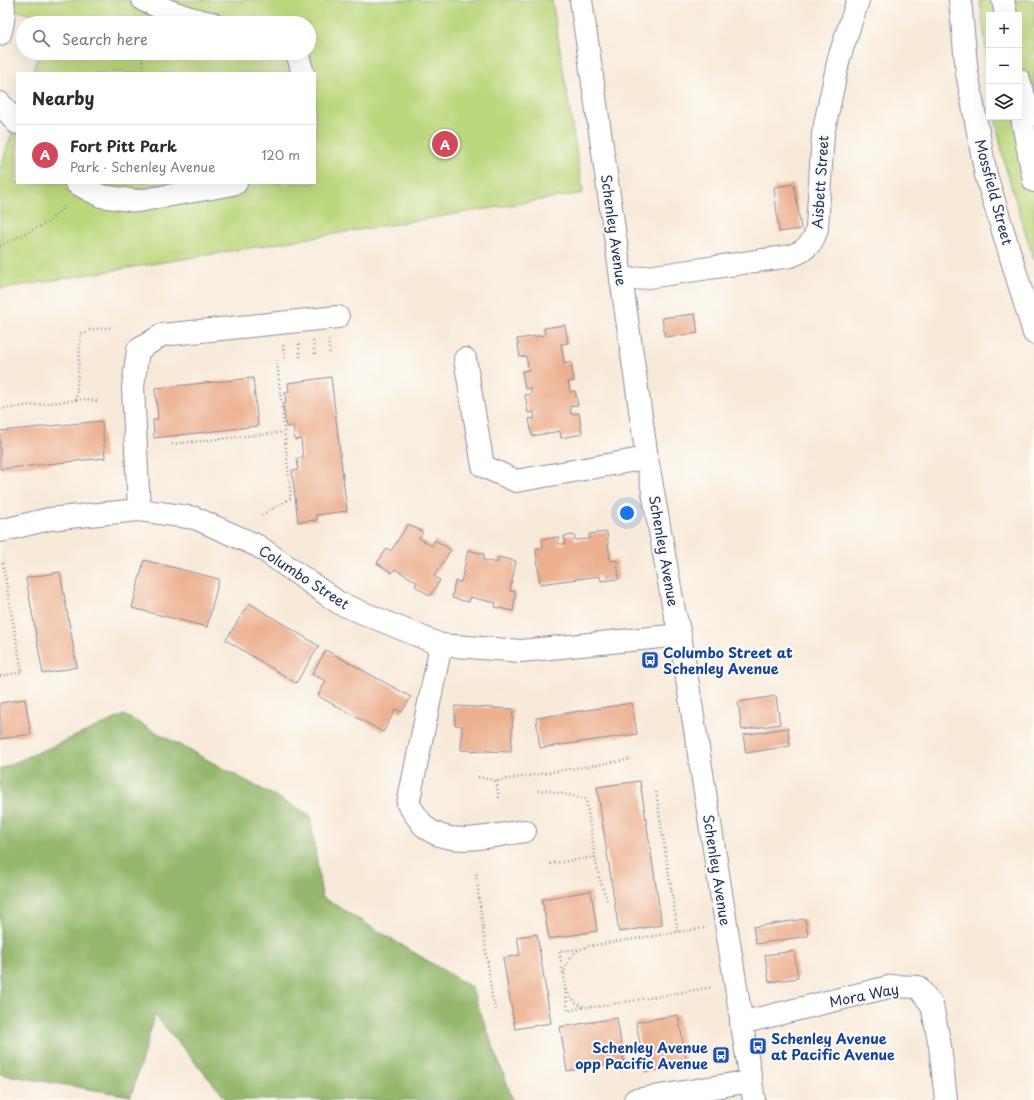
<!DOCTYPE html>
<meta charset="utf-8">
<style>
body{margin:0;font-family:"Playpen Sans",sans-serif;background:#f7f7f7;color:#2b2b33}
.controls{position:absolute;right:12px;top:12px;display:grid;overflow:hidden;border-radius:0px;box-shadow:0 4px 16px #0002}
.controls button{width:36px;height:36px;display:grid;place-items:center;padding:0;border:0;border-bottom:1px solid #e1e1e2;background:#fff;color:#2b2b33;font:20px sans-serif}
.you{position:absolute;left:627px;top:513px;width:14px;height:14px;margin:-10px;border:3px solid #fff;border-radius:50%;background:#1a73e8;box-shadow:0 0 0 6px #1a73e833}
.badge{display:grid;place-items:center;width:26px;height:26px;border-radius:50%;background:#d1495b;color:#fff;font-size:13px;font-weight:700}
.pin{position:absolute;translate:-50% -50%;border:2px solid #fff;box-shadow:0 1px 4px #0006}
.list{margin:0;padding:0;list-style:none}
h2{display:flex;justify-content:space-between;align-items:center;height:52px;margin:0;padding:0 16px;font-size:17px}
h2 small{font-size:13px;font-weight:400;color:#7c7c81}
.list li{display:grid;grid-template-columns:26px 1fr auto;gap:12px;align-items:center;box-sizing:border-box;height:60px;padding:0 16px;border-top:1px solid #e1e1e2}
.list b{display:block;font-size:15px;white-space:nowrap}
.list p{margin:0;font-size:13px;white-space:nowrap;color:#7c7c81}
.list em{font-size:13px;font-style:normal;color:#7c7c81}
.icon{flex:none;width:22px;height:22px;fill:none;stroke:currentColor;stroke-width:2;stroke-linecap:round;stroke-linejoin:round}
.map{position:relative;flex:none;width:1034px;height:1100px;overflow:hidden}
.search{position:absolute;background:#fff;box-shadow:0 4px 16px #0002;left:16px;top:16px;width:300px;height:44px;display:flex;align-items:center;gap:10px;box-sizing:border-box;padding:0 14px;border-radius:22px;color:#7c7c81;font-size:15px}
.panel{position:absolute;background:#fff;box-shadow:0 4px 16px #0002;left:16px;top:72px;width:300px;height:112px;border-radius:0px}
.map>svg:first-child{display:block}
.green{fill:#bcd77c;stroke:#6c836d}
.forest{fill:#95b86c;stroke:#587465}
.building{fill:#ecb08f}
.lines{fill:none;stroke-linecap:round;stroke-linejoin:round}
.minor-casing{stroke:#8a8c9c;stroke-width:24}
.path{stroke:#8a8c9c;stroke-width:2.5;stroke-dasharray:1 3;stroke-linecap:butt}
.minor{stroke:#fff;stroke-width:22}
.labels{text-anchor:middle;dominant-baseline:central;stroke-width:4;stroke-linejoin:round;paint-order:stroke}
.street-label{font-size:14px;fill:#1b2f5e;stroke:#fdfcf7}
.transit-label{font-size:14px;font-weight:bold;fill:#164399;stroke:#fdfcf7;text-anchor:start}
</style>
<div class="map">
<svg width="1034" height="1100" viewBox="0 0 1034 1100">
<rect width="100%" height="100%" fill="#fdfcf7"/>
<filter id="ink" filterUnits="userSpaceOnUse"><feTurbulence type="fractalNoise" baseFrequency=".025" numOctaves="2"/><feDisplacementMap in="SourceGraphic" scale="8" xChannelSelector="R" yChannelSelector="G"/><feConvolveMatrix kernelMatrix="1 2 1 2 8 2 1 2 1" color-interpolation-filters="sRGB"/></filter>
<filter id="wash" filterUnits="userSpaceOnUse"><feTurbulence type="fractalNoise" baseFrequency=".012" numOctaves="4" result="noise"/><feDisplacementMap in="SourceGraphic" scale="16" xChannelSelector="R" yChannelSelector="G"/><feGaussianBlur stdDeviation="0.9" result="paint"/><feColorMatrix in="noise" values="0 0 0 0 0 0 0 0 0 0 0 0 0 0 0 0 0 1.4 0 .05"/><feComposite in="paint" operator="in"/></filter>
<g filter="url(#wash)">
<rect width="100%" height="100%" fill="#f8ead9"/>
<path class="green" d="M0,0H552L583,193L0,289V169L17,118V183H315V73H32L39,53H309V23H49V21L0,5Z
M980,0H1034V260L1005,166L995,117H1019V15H989V76Z"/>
<path class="forest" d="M124,715L310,815L322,897L471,987L513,1100H227L155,1015L131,1096L0,1074V769Z"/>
<g id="blocks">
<path class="building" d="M794,184L801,229L779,232L774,187Z
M695,314L698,333L665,337L662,318Z
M565,325L568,343L561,344L564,364L571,362L574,381L568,382L570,392L575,391L578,405L570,406L571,414L579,413L582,434L561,438L560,431L532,436L529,419L535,418L534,412L528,413L525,395L531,394V388L525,389L522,371L529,370L526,356L520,357L517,339L545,335L544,328Z
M331,377L347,511L316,515L317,520L298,522L292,470H298L297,458H303L301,439L295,440L293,426L286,427L283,404L286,403L285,392H289L288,383Z
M253,378L258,426L154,438L153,420L158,419L155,388Z
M102,421L105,458L0,469V431Z
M408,524L423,532L419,538L432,546L435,540L451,550L434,576L440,580L430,596L415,586L417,582L395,569L392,573L377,563L387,548L391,551Z
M607,532L610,561L617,560L619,579L601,581L600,576L540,584L536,549L543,548L542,539L558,537L559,544H565L564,536L574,535L575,540L589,539V534Z
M468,550L484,554L483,560L497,563L498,557L516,561L510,591L516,592L513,611L495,607L496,603L470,597L469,602L452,598L455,581L461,582Z
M144,560L219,579L207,627L132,608Z
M60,572L77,667L43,674L26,578Z
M249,603L319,646L296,683L226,640Z
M326,650L411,697L402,712L396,709L383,732L318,696L326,681L312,674Z
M776,696L780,724L742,730L738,702Z
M25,699L31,734L0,739V703Z
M632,703L637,734L540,748L536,718Z
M455,706L513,709L511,752L461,750L462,726L455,725Z
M788,728L790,746L746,753L743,735Z
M640,781L662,925L619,932L597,787Z
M591,891L597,931L549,939L542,899Z
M805,919L808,936L756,944L753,927Z
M537,934L551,1023L515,1029L503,958L520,955L517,937Z
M794,951L798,978L769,982L765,955Z
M678,1015L687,1065L645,1072L636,1022Z
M617,1018L624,1062L567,1071L560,1027Z"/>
</g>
</g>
<g filter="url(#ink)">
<use href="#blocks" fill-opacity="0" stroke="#8a8c9c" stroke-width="1"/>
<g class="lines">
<defs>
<path id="minor" d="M143,0C165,10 187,19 212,23
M581,0L647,458L674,610L680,635L754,1100
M960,0L967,73L986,175L1034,333
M1003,0L1006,15
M0,34C4,22 5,13 3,0
M297,53L303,73
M1019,80L1024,97L1034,114
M1019,102L1034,181
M0,103L17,123
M76,183L101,196L138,201L223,186L236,183
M621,281L791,256C805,251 814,243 817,228L823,134L839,58L858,0
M465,359L483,466L516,481L647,458
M139,510L133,387L138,350L162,335L338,317
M0,531L49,519L139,510L195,518L258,546L339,603L441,645L521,651L680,635
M441,645L408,804C413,811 418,819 424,826C449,849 494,835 525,831
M741,1023L893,986L918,987L932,1005L940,1046L946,1100
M635,1100L751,1081"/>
</defs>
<use href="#minor" class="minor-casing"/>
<path class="path" d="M141,53L144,73
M0,246L49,222L67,204
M89,330L112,327
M328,340L330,355
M313,341L315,356
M299,344L300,358
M283,345L285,360
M76,400L86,399L97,401
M0,409L76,400L81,333H89
M172,444L284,432
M262,515L291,498L277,360
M0,676L22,672L2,560
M478,777L496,781L632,759
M496,781L499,798
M538,791L546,790L586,799L595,857L549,864
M656,792L678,933
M595,857L599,877L607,900
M476,874L492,997L497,1012
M704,928L589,946C582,948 575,951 571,957C558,973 564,1002 586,1007C589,1007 593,1007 595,1007L713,987
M563,973L559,951L579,949
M565,989L568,1011L585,1007"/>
<use href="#minor" class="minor"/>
</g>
</g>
<defs>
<symbol id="bus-square" viewBox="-11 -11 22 22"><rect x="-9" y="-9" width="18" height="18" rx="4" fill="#1a4fb4" stroke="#fdfcf7"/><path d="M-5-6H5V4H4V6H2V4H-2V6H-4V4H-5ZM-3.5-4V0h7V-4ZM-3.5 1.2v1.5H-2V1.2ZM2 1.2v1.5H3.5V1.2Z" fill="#fff"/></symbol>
</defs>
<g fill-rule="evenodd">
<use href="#bus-square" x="640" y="650" width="20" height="20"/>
<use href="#bus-square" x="748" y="1036" width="20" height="20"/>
<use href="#bus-square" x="711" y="1045" width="20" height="20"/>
</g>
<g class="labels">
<g class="street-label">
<text transform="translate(820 182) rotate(-86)">Aisbett Street</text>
<text transform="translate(994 192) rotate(75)">Mossfield Street</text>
<text transform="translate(614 230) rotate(82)">Schenley Avenue</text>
<text transform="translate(664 551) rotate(80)">Schenley Avenue</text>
<text transform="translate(304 577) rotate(33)">Columbo Street</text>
<text transform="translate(717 870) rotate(81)">Schenley Avenue</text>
<text transform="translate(864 995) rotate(-11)">Mora Way</text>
</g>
<g class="transit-label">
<text x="663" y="652">Columbo Street at<tspan x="663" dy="16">Schenley Avenue</tspan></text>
<text x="771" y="1038">Schenley Avenue<tspan x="771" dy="16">at Pacific Avenue</tspan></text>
<text x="708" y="1047" text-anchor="end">Schenley Avenue<tspan x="708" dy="16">opp Pacific Avenue</tspan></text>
</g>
</g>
</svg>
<div class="controls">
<button>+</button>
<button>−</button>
<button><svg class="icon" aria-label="layers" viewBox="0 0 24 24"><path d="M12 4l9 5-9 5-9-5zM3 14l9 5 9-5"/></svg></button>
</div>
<div class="you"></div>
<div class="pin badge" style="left:445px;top:144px">A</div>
<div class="search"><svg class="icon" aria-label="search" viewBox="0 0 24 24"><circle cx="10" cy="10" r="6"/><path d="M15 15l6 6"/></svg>Search here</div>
<section class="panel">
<h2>Nearby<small></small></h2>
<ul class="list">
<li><span class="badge">A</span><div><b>Fort Pitt Park</b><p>Park · Schenley Avenue</p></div><em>120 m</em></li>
</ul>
</section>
</div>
